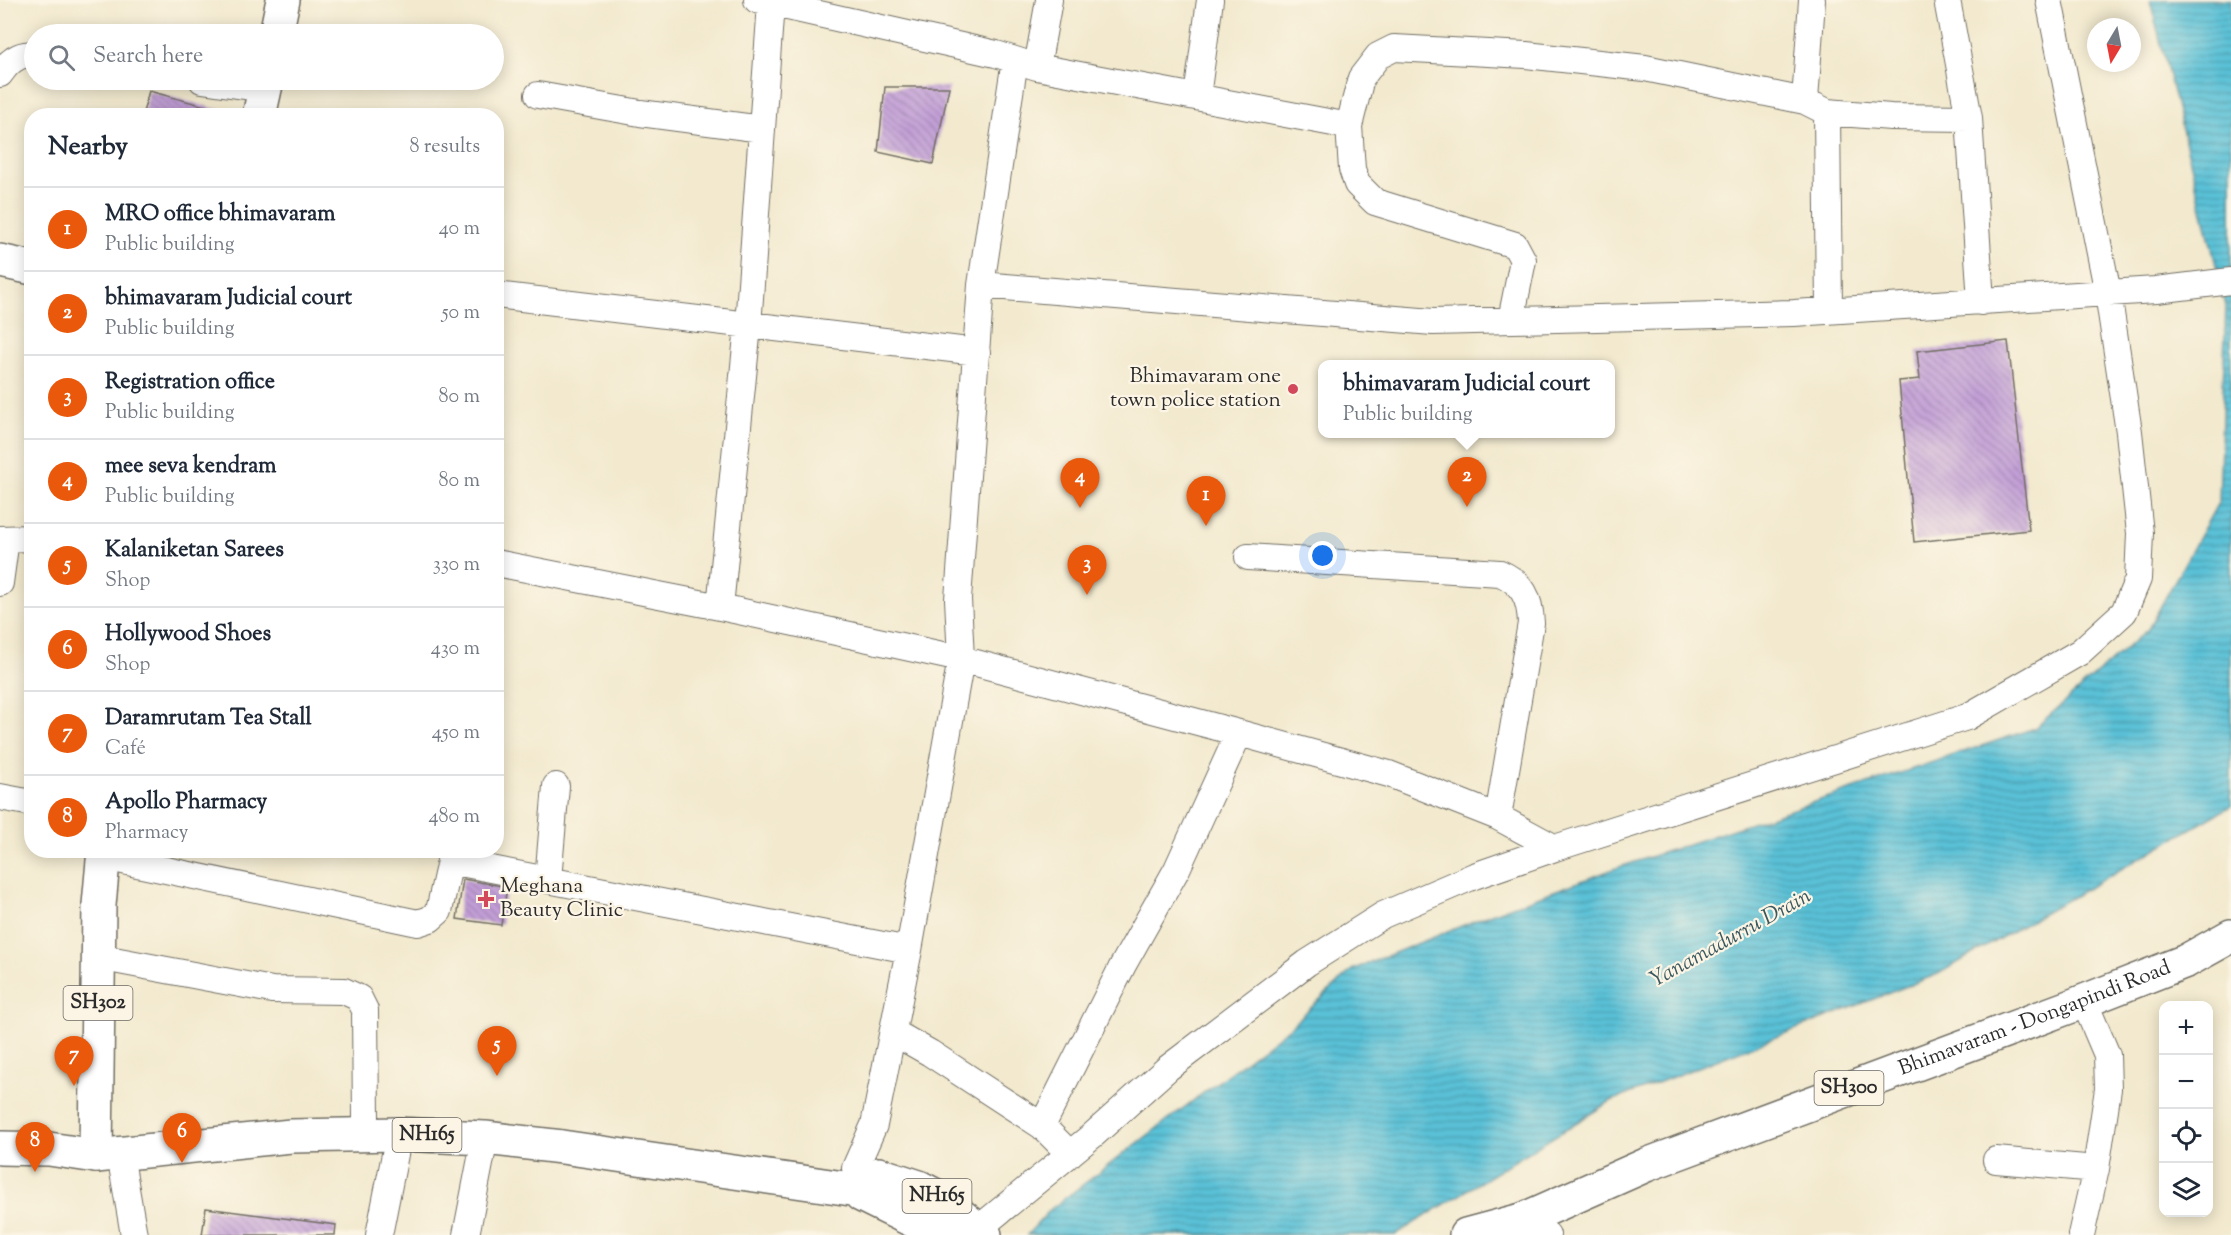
<!DOCTYPE html>
<meta charset="utf-8">
<style>
body{margin:0;font-family:"Sorts Mill Goudy",serif;background:#f2f2f3;color:#1f2937}
.controls{position:absolute;right:18px;bottom:18px;display:grid;overflow:hidden;border-radius:12px;box-shadow:0 3px 15px #0003}
.controls button{width:54px;height:54px;display:grid;place-items:center;padding:0;border:0;border-bottom:2px solid #e0e1e3;background:#fff;color:#1f2937;font:30px sans-serif}
.compass{position:absolute;left:2087px;top:18px;width:54px;height:54px;border-radius:50%;background:#fff;box-shadow:0 3px 15px #0003;rotate:190deg}
.you{position:absolute;left:1323px;top:556px;width:21px;height:21px;margin:-15px;border:4px solid #fff;border-radius:50%;background:#1a73e8;box-shadow:0 0 0 9px #1a73e833}
.badge{display:grid;place-items:center;width:39px;height:39px;border-radius:50%;background:#ea580c;color:#fff;font-size:20px;font-weight:700}
.pin{position:absolute;translate:-50% -50px;filter:drop-shadow(0 2px 3px #0008)}
.pin::after{content:'';position:absolute;top:32px;width:21px;height:18px;background:inherit;clip-path:polygon(0 0,100% 0,50% 100%)}
.popup{position:absolute;left:1318px;top:360px;width:297px;height:78px;box-sizing:border-box;display:grid;place-content:center;border-radius:12px;background:#fff;filter:drop-shadow(0 2px 4px #0005);font-size:20px;white-space:nowrap;color:#747a83}
.popup b{font-size:22px;color:#1f2937}
.popup::after{content:'';position:absolute;left:50%;top:100%;margin-left:-12px;border:12px solid transparent;border-top-color:#fff}
.list{margin:0;padding:0;list-style:none}
h2{display:flex;justify-content:space-between;align-items:center;height:78px;margin:0;padding:0 24px;font-size:26px}
h2 small{font-size:20px;font-weight:400;color:#747a83}
.list li{display:grid;grid-template-columns:39px 1fr auto;gap:18px;align-items:center;box-sizing:border-box;height:84px;padding:0 24px;border-top:2px solid #e0e1e3}
.list b{display:block;font-size:22px;white-space:nowrap}
.list p{margin:0;font-size:20px;white-space:nowrap;color:#747a83}
.list em{font-size:20px;font-style:normal;color:#747a83}
.icon{flex:none;width:33px;height:33px;fill:none;stroke:currentColor;stroke-width:2;stroke-linecap:round;stroke-linejoin:round}
.map{position:relative;flex:none;width:2231px;height:1235px;overflow:hidden}
.search{position:absolute;background:#fff;box-shadow:0 3px 15px #0003;left:24px;top:24px;width:480px;height:66px;display:flex;align-items:center;gap:15px;box-sizing:border-box;padding:0 21px;border-radius:33px;color:#747a83;font-size:22px}
.panel{position:absolute;background:#fff;box-shadow:0 3px 15px #0003;left:24px;top:108px;width:480px;height:750px;border-radius:24px}
.map>svg:first-child{display:block}
.water{fill:url(#water-rules);stroke:#427681;stroke-width:1.5}
.building{fill:url(#building-back-hatch)}
.lines{fill:none;stroke-linecap:round;stroke-linejoin:round}
.minor-casing{stroke:#716e64;stroke-width:28}
.major-casing{stroke:#716e64;stroke-width:36}
.highway-casing{stroke:#716e64;stroke-width:36}
.minor{stroke:#fff;stroke-width:26}
.major{stroke:#fff;stroke-width:33}
.highway{stroke:#fff;stroke-width:33}
.poi-dot{fill:#d1495b;stroke:#fcf5e5;stroke-width:2}
.labels{text-anchor:middle;dominant-baseline:central;stroke-width:4.5;stroke-linejoin:round;paint-order:stroke}
.shield{fill:#fcf5e5;stroke:#6a6863;stroke-width:1.5}
.shield-label{font-size:20px;font-weight:bold;fill:#2b2b2b}
.poi-label{font-size:21px;fill:#2b2b2b;stroke:#fcf5e5;text-anchor:end}
.street-label{font-size:21px;fill:#2b2b2b;stroke:#fcf5e5}
.water-label{font-size:22px;font-style:italic;fill:#39585f;stroke:#fcf5e5}
</style>
<div class="map">
<svg width="2231" height="1235" viewBox="0 0 2231 1235">
<defs>
<pattern id="water-rules" width="6" height="5" patternUnits="userSpaceOnUse" patternTransform="scale(1.5)"><rect width="6" height="5" fill="#5ac1d7"/><path d="M0 2.5h6" fill="none" stroke="#4b9daf"/></pattern>
<pattern id="building-back-hatch" width="6" height="6" patternUnits="userSpaceOnUse" patternTransform="scale(1.5)"><rect width="6" height="6" fill="#c29fd7"/><path d="M-1 5l2 2M0 0l6 6M5-1l2 2" fill="none" stroke="#9e82af"/></pattern>
</defs>
<rect width="100%" height="100%" fill="#fcf5e5"/>
<filter id="ink" filterUnits="userSpaceOnUse"><feTurbulence type="fractalNoise" baseFrequency=".0167" numOctaves="2"/><feDisplacementMap in="SourceGraphic" scale="12" xChannelSelector="R" yChannelSelector="G"/><feConvolveMatrix kernelMatrix="1 2 1 2 8 2 1 2 1" color-interpolation-filters="sRGB"/></filter>
<filter id="wash" filterUnits="userSpaceOnUse"><feTurbulence type="fractalNoise" baseFrequency=".008" numOctaves="4" result="noise"/><feDisplacementMap in="SourceGraphic" scale="24" xChannelSelector="R" yChannelSelector="G"/><feGaussianBlur stdDeviation="1.35" result="paint"/><feColorMatrix in="noise" values="0 0 0 0 0 0 0 0 0 0 0 0 0 0 0 0 0 1.4 0 .05"/><feComposite in="paint" operator="in"/></filter>
<g filter="url(#wash)">
<rect width="100%" height="100%" fill="#f2e9ce"/>
<path class="water" d="M2150,0H2231V806L1938,974L1611,1101L1395,1235H1027L1051,1209L1290,1027L1352,970L1499,911L1614,869L2035,728L2148,629L2219,501L2226,305Z"/>
<g id="blocks">
<path class="building" d="M885,87H949L933,164L878,152Z
M149,91L220,110V116H142Z
M2008,341L2029,530L1914,542L1899,381L1920,379L1917,351Z
M463,879L507,887L501,925L457,919Z
M206,1208L336,1225L335,1235H202Z"/>
</g>
</g>
<g filter="url(#ink)">
<use href="#blocks" fill-opacity="0" stroke="#716e64" stroke-width="1.5"/>
<g class="lines">
<defs>
<path id="minor" d="M757,0L996,54L1015,60L981,285L1433,322L1794,313L2156,290L2231,281
M1947,0L1969,118L1981,302
M1015,60L1037,67L1349,126
M1037,67L1049,0
M0,74C8,62 20,52 34,55
M202,80L265,89
M538,95L640,113L762,129
M1197,97L1210,0
M1805,101L1812,0
M1827,112L1829,311
M496,295L977,352
M1511,320L1523,260L1515,245L1375,202L1357,184L1352,169L1349,126L1361,78L1378,56L1394,48L1526,55L1645,68L1805,101L1827,112L1891,117L1969,118
M0,539L32,538
M1248,557L1500,573C1523,583 1530,598 1531,623L1498,817
M496,563L720,607L961,659L1239,733L1389,774L1498,817L1555,848
M0,583L6,539
M720,607L748,326L771,3
M0,797L32,803
M104,857L418,923L430,919L439,911L450,861L909,950
M548,880L556,786
M98,957L272,990L344,991L359,998L365,1010L366,1120
M893,1032L930,1053L1042,1126L1070,1154
M1042,1126L1123,965L1177,869L1239,733
M120,1154L134,1235
M1996,1160L2096,1169
M855,1168L874,1125L909,950L961,659L958,599L981,285
M1522,1220L1547,1235
M978,1229L1093,1135L1168,1068L1307,963L1383,915L1474,876L1555,848L1967,717L2080,652L2124,612L2138,579L2140,533L2129,432L2108,293L2049,0
M379,1235L399,1134
M466,1235L485,1138
M2081,1235L2096,1169L2108,1089L2107,1055L2084,1001"/>
<g id="major">
<path d="M276,34L283,0"/>
<path d="M259,116L267,80"/>
<path d="M0,261L32,268"/>
<path d="M96,1156L99,905L104,850"/>
<path id="s1" d="M1466,1235L1522,1220L1646,1165L2069,1007L2186,961L2231,936"/>
</g>
<path id="highway" d="M0,1148L49,1149L96,1156L291,1136L399,1134L485,1138L562,1147L851,1189
M879,1174L919,1187L938,1197L985,1235
M861,1195L942,1235"/>
</defs>
<use href="#minor" class="minor-casing"/>
<use href="#major" class="major-casing"/>
<use href="#highway" class="highway-casing"/>
<use href="#minor" class="minor"/>
<use href="#major" class="major"/>
<use href="#highway" class="highway"/>
</g>
</g>
<g class="poi-dot">
<circle cx="1293" cy="389" r="6"/>
<path d="M483 890h6v6h6v6h-6v6h-6v-6h-6v-6h6z"/>
</g>
<g class="labels">
<g class="shield">
<rect x="63.5" y="986" width="69" height="34" rx="4.5"/>
<rect x="1814.5" y="1071" width="69" height="34" rx="4.5"/>
<rect x="392.5" y="1118" width="69" height="34" rx="4.5"/>
<rect x="902.5" y="1179" width="69" height="34" rx="4.5"/>
</g>
<g class="shield-label">
<text x="98" y="1003">SH302</text>
<text x="1849" y="1088">SH300</text>
<text x="427" y="1135">NH165</text>
<text x="937" y="1196">NH165</text>
</g>
<g class="poi-label">
<text x="1281" y="377">Bhimavaram one<tspan x="1281" dy="24">town police station</tspan></text>
<text x="500" y="887" text-anchor="start">Meghana<tspan x="500" dy="24">Beauty Clinic</tspan></text>
</g>
<g class="street-label">
<text stroke="none"><textPath href="#s1" startOffset="609">Bhimavaram - Dongapindi Road</textPath></text>
</g>
<g class="water-label">
<text transform="translate(1731 939) rotate(-29)">Yanamadurru Drain</text>
</g>
</g>
</svg>
<div class="controls">
<button>+</button>
<button>−</button>
<button><svg class="icon" aria-label="locate" viewBox="0 0 24 24"><circle cx="12" cy="12" r="6"/><path d="M12 2v4M12 18v4M2 12h4M18 12h4"/></svg></button>
<button><svg class="icon" aria-label="layers" viewBox="0 0 24 24"><path d="M12 4l9 5-9 5-9-5zM3 14l9 5 9-5"/></svg></button>
</div>
<svg class="compass" viewBox="-18 -18 36 36"><path d="M0-13l5 13h-10z" fill="#e53935"/><path d="M0 13l5-13h-10z" fill="#747a83"/></svg>
<div class="you"></div>
<div class="pin badge" style="left:1206px;top:526px">1</div>
<div class="pin badge" style="left:1467px;top:507px">2</div>
<div class="popup"><b>bhimavaram Judicial court</b>Public building</div>
<div class="pin badge" style="left:1087px;top:595px">3</div>
<div class="pin badge" style="left:1080px;top:508px">4</div>
<div class="pin badge" style="left:497px;top:1076px">5</div>
<div class="pin badge" style="left:182px;top:1163px">6</div>
<div class="pin badge" style="left:74px;top:1086px">7</div>
<div class="pin badge" style="left:35px;top:1172px">8</div>
<div class="search"><svg class="icon" aria-label="search" viewBox="0 0 24 24"><circle cx="10" cy="10" r="6"/><path d="M15 15l6 6"/></svg>Search here</div>
<section class="panel">
<h2>Nearby<small>8 results</small></h2>
<ul class="list">
<li><span class="badge">1</span><div><b>MRO office bhimavaram</b><p>Public building</p></div><em>40 m</em></li>
<li><span class="badge">2</span><div><b>bhimavaram Judicial court</b><p>Public building</p></div><em>50 m</em></li>
<li><span class="badge">3</span><div><b>Registration office</b><p>Public building</p></div><em>80 m</em></li>
<li><span class="badge">4</span><div><b>mee seva kendram</b><p>Public building</p></div><em>80 m</em></li>
<li><span class="badge">5</span><div><b>Kalaniketan Sarees</b><p>Shop</p></div><em>330 m</em></li>
<li><span class="badge">6</span><div><b>Hollywood Shoes</b><p>Shop</p></div><em>430 m</em></li>
<li><span class="badge">7</span><div><b>Daramrutam Tea Stall</b><p>Café</p></div><em>450 m</em></li>
<li><span class="badge">8</span><div><b>Apollo Pharmacy</b><p>Pharmacy</p></div><em>480 m</em></li>
</ul>
</section>
</div>
